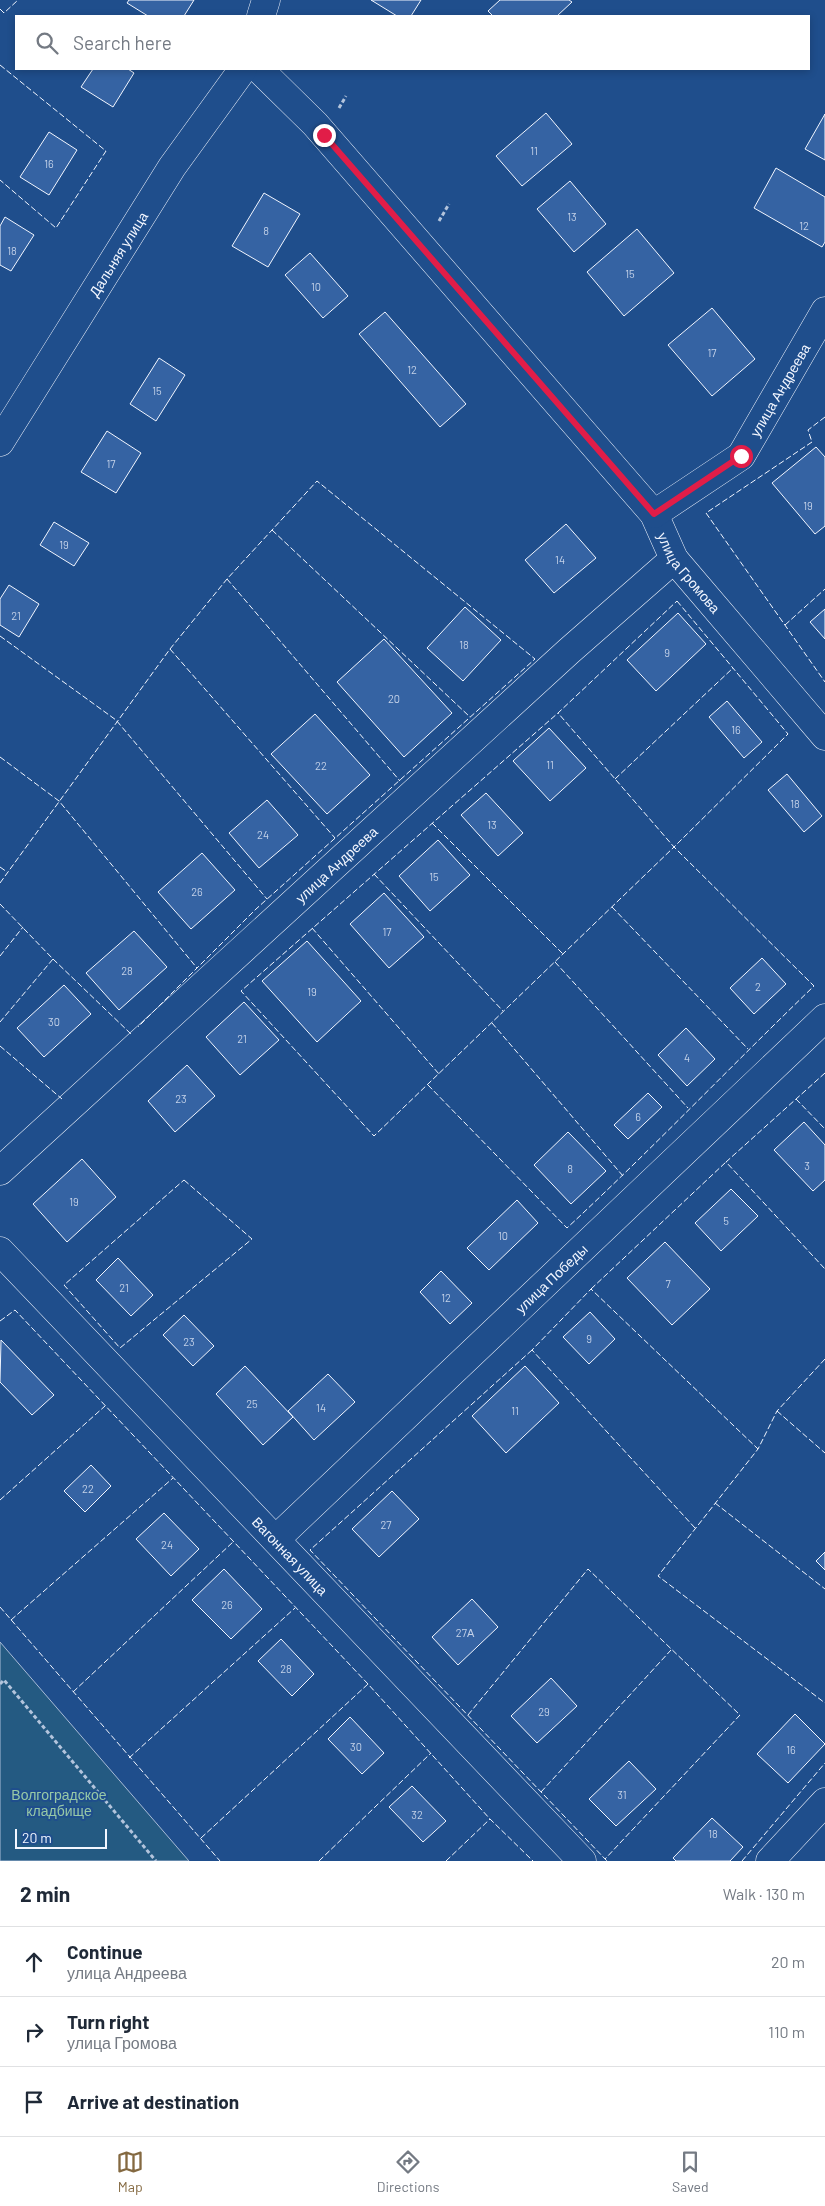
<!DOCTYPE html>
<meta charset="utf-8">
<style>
body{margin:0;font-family:Barlow,sans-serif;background:#f6f6f7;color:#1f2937}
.scale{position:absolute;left:15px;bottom:12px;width:92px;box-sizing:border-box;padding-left:5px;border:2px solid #f2f6ff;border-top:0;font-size:14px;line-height:18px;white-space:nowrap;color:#f2f6ff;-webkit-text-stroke:4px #1f4e8c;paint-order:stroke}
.stop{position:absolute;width:15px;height:15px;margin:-11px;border:4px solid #e11d48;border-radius:50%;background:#fff}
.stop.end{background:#e11d48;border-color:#fff;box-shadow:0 1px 5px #0008}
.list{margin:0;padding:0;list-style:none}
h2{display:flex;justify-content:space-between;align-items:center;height:65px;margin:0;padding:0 20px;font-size:21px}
h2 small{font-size:16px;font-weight:400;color:#747a83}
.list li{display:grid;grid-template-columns:32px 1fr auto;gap:15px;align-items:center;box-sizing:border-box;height:70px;padding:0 20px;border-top:1px solid #e0e1e3}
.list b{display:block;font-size:19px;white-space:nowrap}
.list p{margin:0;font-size:16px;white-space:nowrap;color:#747a83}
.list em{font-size:16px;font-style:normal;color:#747a83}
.icon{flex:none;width:28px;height:28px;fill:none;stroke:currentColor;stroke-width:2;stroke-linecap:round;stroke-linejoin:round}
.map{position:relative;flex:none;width:825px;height:1861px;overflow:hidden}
.search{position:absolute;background:#fff;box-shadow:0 2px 8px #0003;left:15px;right:15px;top:15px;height:55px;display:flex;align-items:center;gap:12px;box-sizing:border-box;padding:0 18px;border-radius:0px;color:#747a83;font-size:19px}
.sheet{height:275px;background:#fff}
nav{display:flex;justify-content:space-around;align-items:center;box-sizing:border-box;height:70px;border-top:1px solid #e0e1e3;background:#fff;font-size:14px;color:#747a83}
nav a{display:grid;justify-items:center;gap:2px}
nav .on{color:#846941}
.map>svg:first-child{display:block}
.green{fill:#245a82;stroke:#a8bbd7}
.building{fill:#3563a3;stroke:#f2f6ff}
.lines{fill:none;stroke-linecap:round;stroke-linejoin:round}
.minor-casing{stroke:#f2f6ff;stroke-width:29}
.path{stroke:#b3c4dc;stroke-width:3;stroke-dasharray:4 2.5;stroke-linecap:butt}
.minor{stroke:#1f4e8c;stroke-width:28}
.fence{stroke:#f2f6ff;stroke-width:1;stroke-dasharray:6 2.5;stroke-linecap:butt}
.route{stroke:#e11d48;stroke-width:6}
.labels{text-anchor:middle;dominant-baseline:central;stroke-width:4;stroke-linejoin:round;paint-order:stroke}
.number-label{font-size:11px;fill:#c3d1e8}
.street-label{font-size:14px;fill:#f2f6ff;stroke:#1f4e8c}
.park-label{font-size:14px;fill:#97c8a6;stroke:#1f4e8c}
</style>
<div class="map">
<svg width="825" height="1861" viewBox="0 0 825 1861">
<rect width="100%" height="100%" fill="#1f4e8c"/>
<path class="green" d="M0,1642L189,1861H0Z"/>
<path class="building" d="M129,0H194L184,16H148L127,3Z
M371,0H421L411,16H397Z
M500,0H569L572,2L557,16H493L488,11Z
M93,69H128L134,73L113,107L81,87Z
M546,113L572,144L522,186L496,156Z
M825,114V160L805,149Z
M49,132L77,150L49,195L20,177Z
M776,168L825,197V242L822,247L754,208Z
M570,181L606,224L574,252L537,209Z
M264,193L300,214L268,267L232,246Z
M5,217L34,235L11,271L0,265V226Z
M637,229L674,273L624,316L587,272Z
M310,253L348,296L323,318L285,275Z
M712,308L755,359L712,396L668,345Z
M385,312L466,404L440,427L359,334Z
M159,358L185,375L156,421L130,404Z
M107,431L141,453L116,493L81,472Z
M816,447L825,457V526L815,534L772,483Z
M54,522L89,543L74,566L40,545Z
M566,524L596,558L554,593L525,560Z
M9,585L39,604L19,637L0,625V599Z
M465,607L501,640L463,681L427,648Z
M825,609V639L810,622Z
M678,613L706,644L656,691L627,660Z
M384,639L452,713L404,757L337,682Z
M727,701L762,742L744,758L709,717Z
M315,714L370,775L327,814L271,754Z
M549,728L586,768L550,801L513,761Z
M787,774L822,816L804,832L768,790Z
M486,793L523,833L498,856L461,815Z
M267,800L298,835L259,868L229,833Z
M438,840L470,875L430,911L399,876Z
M202,853L235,890L191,929L158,892Z
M384,893L424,937L389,968L350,924Z
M134,931L167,967L119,1010L86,973Z
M307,941L361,1001L317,1042L262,981Z
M762,958L786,984L754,1014L730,988Z
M64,985L91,1014L44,1057L17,1028Z
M244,1002L279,1040L240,1075L206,1037Z
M686,1028L715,1059L687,1086L658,1055Z
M187,1065L215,1096L175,1132L148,1101Z
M648,1093L662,1107L628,1139L614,1125Z
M804,1122L825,1145V1180L813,1191L774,1150Z
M568,1132L606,1171L571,1204L534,1165Z
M82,1159L116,1197L67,1242L33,1204Z
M731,1189L758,1216L721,1251L695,1223Z
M517,1200L538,1223L489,1270L467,1248Z
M665,1242L710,1289L672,1325L627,1278Z
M118,1258L153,1295L131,1316L96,1280Z
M441,1271L472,1303L450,1324L420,1292Z
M590,1312L615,1339L589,1364L563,1337Z
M184,1315L214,1346L193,1366L163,1335Z
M1,1340L54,1395L32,1415L0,1382Z
M245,1366L293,1417L263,1445L216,1394Z
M525,1366L559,1403L506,1453L472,1416Z
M328,1374L355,1402L314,1440L288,1411Z
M91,1465L111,1486L85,1512L64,1491Z
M392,1491L419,1519L379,1557L352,1529Z
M164,1513L199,1549L171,1576L136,1539Z
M825,1552V1570L816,1561Z
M224,1569L262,1609L231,1639L192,1600Z
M472,1599L498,1627L458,1665L432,1637Z
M281,1639L314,1674L292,1696L258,1661Z
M551,1678L577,1706L537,1743L511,1716Z
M795,1714L825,1744L788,1783L757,1754Z
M350,1717L384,1753L362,1774L328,1739Z
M629,1761L656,1789L616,1826L589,1799Z
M412,1786L446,1821L423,1842L389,1807Z
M712,1818L743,1847L730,1861H676L673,1858Z"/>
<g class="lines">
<defs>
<g id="minor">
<path d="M261,16L266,0"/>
<path id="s1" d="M259,69L315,124L654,514L674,559L825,736"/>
<path id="s2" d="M0,442L172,167L243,69"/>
<path id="s3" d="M654,514L741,456L825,311"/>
<path id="s4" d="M0,1171L569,651L674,559"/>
<path id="s5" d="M0,1251L582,1861"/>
<path id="s6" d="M276,1539L825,1018"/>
<path d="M770,1861L825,1802"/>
</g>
</defs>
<use href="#minor" class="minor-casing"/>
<path class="path" d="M339,108L346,96
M439,221L449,204
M0,1684L4,1680L156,1861"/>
<use href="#minor" class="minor"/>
<path class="fence" d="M0,9L4,13L18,0
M0,65L106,151L56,228L0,180
M825,417L808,430L812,442L706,513L825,682
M272,530L470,717
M227,579L400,781
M677,601L788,734L674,847L558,713Z
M785,625L825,589
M0,636L116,720L267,899
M170,649L335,838
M0,757L59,801L197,968
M615,779L733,668
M432,823L563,954
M0,867L7,872
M374,874L503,1011
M0,883L170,649L227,579L317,481L535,659L256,909L138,1027
M0,904L53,959L0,1022
M612,907L748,1049
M312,928L439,1074
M0,956L23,927
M53,959L131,1034
M555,962L688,1108
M492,1023L623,1176
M0,1046L62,1099
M825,1073L726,1162L825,1269
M428,1085L567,1228C651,1150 731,1066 814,986L674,847L374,1136L241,991L558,713
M796,1099L825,1129
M184,1180L252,1239L120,1348L64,1285Z
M591,1289L726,1162
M0,1321L15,1310L368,1684L490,1819L533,1861
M532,1350L310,1550L607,1861
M825,1359L777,1411L758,1449L658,1576L825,1703
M777,1411L825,1453
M0,1500L105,1406
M715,1503L825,1589
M695,1528L532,1350L591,1289L758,1449
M0,1607L220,1861
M11,1620L173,1478
M73,1692L233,1542
M468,1715L588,1569L740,1715L605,1859
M129,1758L295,1608
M541,1792L671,1650
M201,1838L368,1684
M319,1861L431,1753
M446,1861L490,1819
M742,1861L825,1763"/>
</g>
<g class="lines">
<path class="route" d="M324,135L654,514L741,456"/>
</g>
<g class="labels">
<g class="number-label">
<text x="534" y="150">11</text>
<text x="49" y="163">16</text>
<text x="572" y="216">13</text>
<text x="804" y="225">12</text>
<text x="266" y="230">8</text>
<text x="12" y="250">18</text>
<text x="630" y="273">15</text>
<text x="316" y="286">10</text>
<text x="712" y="352">17</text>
<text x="412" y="369">12</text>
<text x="157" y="390">15</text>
<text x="111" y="463">17</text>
<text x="808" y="505">19</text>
<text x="64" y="544">19</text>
<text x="560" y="559">14</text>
<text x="16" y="615">21</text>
<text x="464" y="644">18</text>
<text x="667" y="652">9</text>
<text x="394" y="698">20</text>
<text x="736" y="729">16</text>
<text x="550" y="764">11</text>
<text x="321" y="765">22</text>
<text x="795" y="803">18</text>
<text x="492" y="824">13</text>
<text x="263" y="834">24</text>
<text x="434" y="876">15</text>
<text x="197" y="891">26</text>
<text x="387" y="931">17</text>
<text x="127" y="970">28</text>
<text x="758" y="986">2</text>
<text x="312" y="991">19</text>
<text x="54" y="1021">30</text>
<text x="242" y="1038">21</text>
<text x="687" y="1057">4</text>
<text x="181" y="1098">23</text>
<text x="638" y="1116">6</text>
<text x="807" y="1165">3</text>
<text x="570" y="1168">8</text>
<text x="74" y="1201">19</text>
<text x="726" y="1220">5</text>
<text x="503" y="1235">10</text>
<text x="668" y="1283">7</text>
<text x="124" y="1287">21</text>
<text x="446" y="1297">12</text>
<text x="589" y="1338">9</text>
<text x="189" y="1341">23</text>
<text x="252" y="1403">25</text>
<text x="321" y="1407">14</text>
<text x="515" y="1410">11</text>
<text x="88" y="1488">22</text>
<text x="386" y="1524">27</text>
<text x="167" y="1544">24</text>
<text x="227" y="1604">26</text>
<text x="465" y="1632">27А</text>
<text x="286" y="1668">28</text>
<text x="544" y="1711">29</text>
<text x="356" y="1746">30</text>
<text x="791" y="1749">16</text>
<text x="622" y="1794">31</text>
<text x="417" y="1814">32</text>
<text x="713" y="1833">18</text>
</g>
<g class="street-label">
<text stroke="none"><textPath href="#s2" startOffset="222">Дальняя улица</textPath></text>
<text stroke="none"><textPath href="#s3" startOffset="181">улица Андреева</textPath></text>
<text stroke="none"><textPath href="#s1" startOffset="664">улица Громова</textPath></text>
<text stroke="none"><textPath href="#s4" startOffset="455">улица Андреева</textPath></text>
<text stroke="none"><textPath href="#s6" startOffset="379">улица Победы</textPath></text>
<text stroke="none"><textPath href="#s5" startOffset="421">Вагонная улица</textPath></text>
</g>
<g class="park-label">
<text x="59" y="1794">Волгоградское<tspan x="59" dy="16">кладбище</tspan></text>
</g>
</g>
</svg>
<div class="scale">20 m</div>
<div class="stop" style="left:741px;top:456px"></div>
<div class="stop end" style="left:324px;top:135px"></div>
<div class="search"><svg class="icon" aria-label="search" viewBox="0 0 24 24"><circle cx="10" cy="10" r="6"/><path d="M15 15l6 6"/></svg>Search here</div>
</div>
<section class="sheet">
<h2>2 min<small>Walk · 130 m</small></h2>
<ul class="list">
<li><svg class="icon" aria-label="ahead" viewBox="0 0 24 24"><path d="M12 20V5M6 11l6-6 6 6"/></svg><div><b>Continue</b><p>улица Андреева</p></div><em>20 m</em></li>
<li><svg class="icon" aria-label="right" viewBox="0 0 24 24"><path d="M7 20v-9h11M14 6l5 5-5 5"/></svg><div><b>Turn right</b><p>улица Громова</p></div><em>110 m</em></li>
<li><svg class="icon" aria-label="arrive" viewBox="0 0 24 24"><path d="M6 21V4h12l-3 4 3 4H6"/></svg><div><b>Arrive at destination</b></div></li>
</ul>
</section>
<nav>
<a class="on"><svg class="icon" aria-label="map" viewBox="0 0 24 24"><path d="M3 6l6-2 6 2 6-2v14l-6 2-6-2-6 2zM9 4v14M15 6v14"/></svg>Map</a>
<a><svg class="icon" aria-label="directions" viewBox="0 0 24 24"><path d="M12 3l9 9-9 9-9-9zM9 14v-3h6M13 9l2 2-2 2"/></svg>Directions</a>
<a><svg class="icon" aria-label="saved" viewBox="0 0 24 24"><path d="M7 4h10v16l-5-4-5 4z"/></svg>Saved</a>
</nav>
